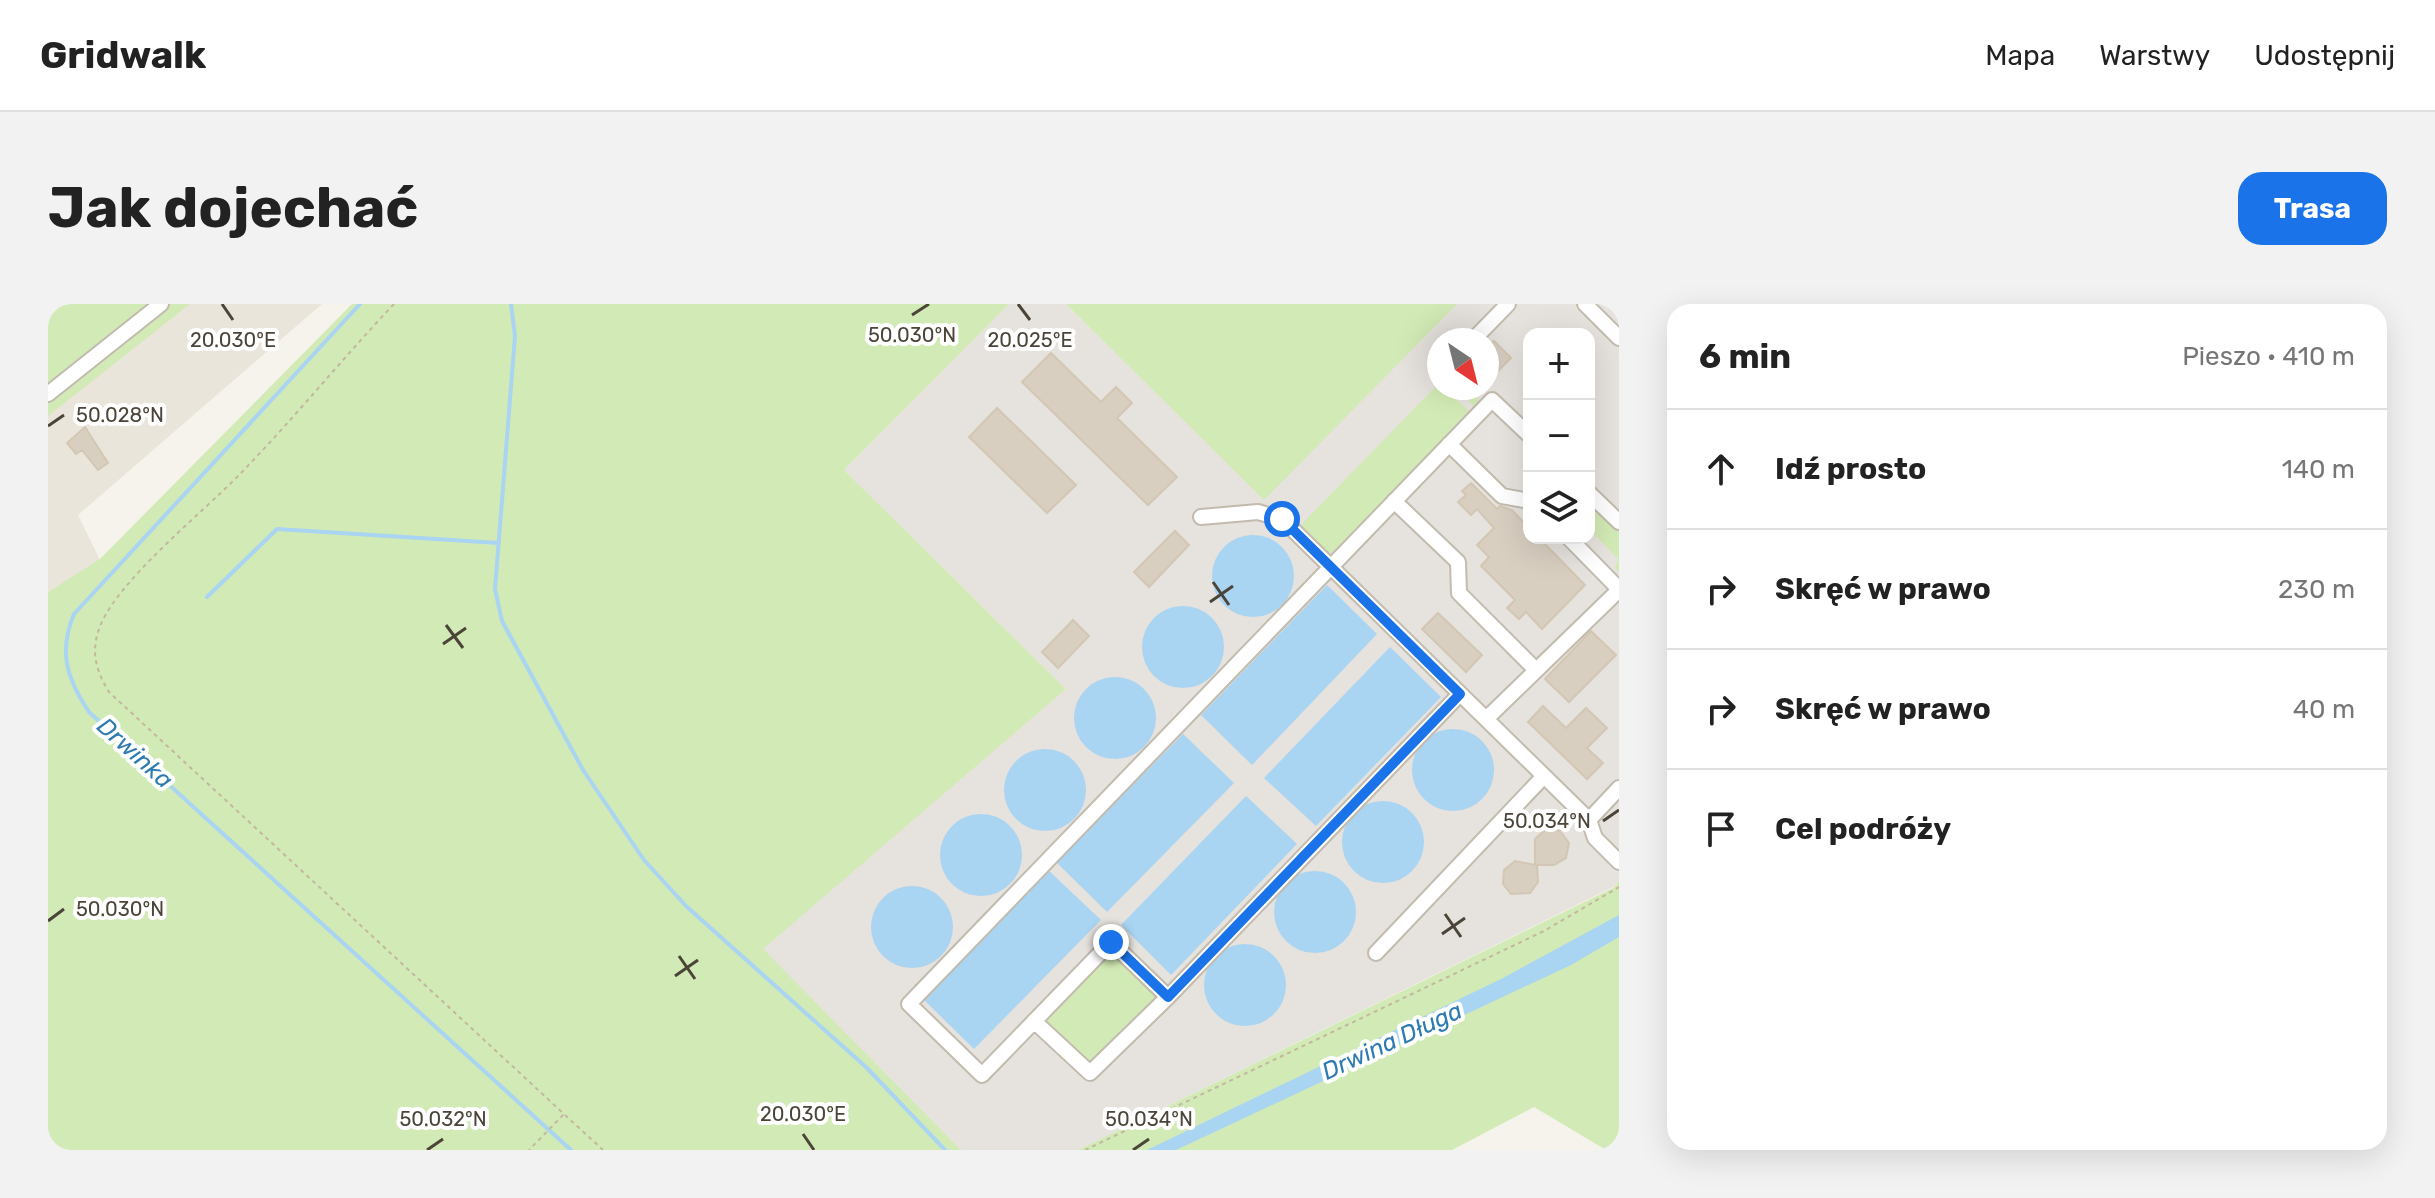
<!DOCTYPE html>
<html lang="pl">
<meta charset="utf-8">
<style>
body{margin:0;font-family:Rubik,sans-serif;background:#f2f2f2;color:#222}
.controls{position:absolute;right:24px;top:24px;display:grid;overflow:hidden;border-radius:16px;box-shadow:0 8px 32px #0002}
.controls button{width:72px;height:72px;display:grid;place-items:center;padding:0;border:0;border-bottom:2px solid #e0e0e0;background:#fff;color:#222;font:40px sans-serif}
.compass{position:absolute;left:1379px;top:24px;width:72px;height:72px;border-radius:50%;background:#fff;box-shadow:0 8px 32px #0002;rotate:145deg}
.stop{position:absolute;width:24px;height:24px;margin:-18px;border:6px solid #1a73e8;border-radius:50%;background:#fff}
.stop.end{background:#1a73e8;border-color:#fff;box-shadow:0 2px 8px #0008}
.list{margin:0;padding:0;list-style:none}
h2{display:flex;justify-content:space-between;align-items:center;height:104px;margin:0;padding:0 32px;font-size:34px}
h2 small{font-size:26px;font-weight:400;color:#767676}
.list li{display:grid;grid-template-columns:52px 1fr auto;gap:24px;align-items:center;box-sizing:border-box;height:120px;padding:0 32px;border-top:2px solid #e0e0e0}
.list b{display:block;font-size:30px;white-space:nowrap}
.list em{font-size:26px;font-style:normal;color:#767676}
.icon{flex:none;width:44px;height:44px;fill:none;stroke:currentColor;stroke-width:2;stroke-linecap:round;stroke-linejoin:round}
.map{position:relative;flex:none;width:1571px;height:846px;overflow:hidden;border-radius:24px}
header{display:flex;align-items:center;gap:48px;box-sizing:border-box;height:112px;padding:0 40px;background:#fff;border-bottom:2px solid #e0e0e0}
header strong{font-size:38px}
nav{display:flex;gap:44px;margin-inline-start:auto;font-size:28px}
.intro{display:flex;align-items:center;justify-content:space-between;box-sizing:border-box;height:192px;padding:0 48px}
h1{margin:0;font-size:56px}
.button{padding:20px 36px;border-radius:24px;background:#1a73e8;color:#fff;font-size:28px;font-weight:700}
main{display:flex;gap:48px;padding:0 48px}
aside{flex:1;background:#fff;border-radius:24px;box-shadow:0 8px 32px #0002}
.map>svg:first-child{display:block}
.residential{fill:#eae5da}
.industrial{fill:#e6e2dd;fill-rule:evenodd}
.green{fill:#d2eab5}
.water{fill:#a9d4f2}
.lines{fill:none;stroke-linecap:round;stroke-linejoin:round}
.stream{stroke:#a9d4f2;stroke-width:4}
.building{fill:#d8cfc1;stroke:#d3c7b4;stroke-width:2}
.minor-casing{stroke:#c2bbae;stroke-width:18}
.path{stroke:#c4b79f;stroke-width:2;stroke-dasharray:4 4;stroke-linecap:butt}
.minor{stroke:#fff;stroke-width:14}
.route{stroke:#1a73e8;stroke-width:10}
.ticks{fill:none;stroke:#4b4439;stroke-width:3}
.labels{text-anchor:middle;dominant-baseline:central;stroke-width:8;stroke-linejoin:round;paint-order:stroke}
.water-label{font-size:24px;font-style:italic;fill:#2e7ab2;stroke:#fff}
.ticks-label{font-size:20px;text-anchor:middle;fill:#4b4439;stroke:#fff;stroke-width:8;stroke-linejoin:round;paint-order:stroke}
</style>
<header>
<strong>Gridwalk</strong>
<nav><a>Mapa</a><a>Warstwy</a><a>Udostępnij</a></nav>
</header>
<div class="intro"><h1>Jak dojechać</h1><a class="button">Trasa</a></div>
<main>
<div class="map">
<svg width="1571" height="846" viewBox="0 0 1571 846">
<rect width="100%" height="100%" fill="#f6f3ec"/>
<path class="residential" d="M140,0H274L30,211L52,256L0,288V107Z"/>
<path class="industrial" d="M961,0H1018L1216,195L1404,0H1571V577L1565,583L1030,846H913L714,645L1018,385L796,166ZM1481,30H1541V234H1481ZM1391,36H1439V84H1391Z"/>
<path class="green" d="M0,0H142L0,112Z
M304,0H961L796,166L1018,385L715,645L913,846H0V288L52,255Z
M1018,0H1409L1216,196Z
M1391,79V84H1417L1408,95L1422,108L1426,104L1419,94L1423,89L1429,91L1431,100L1427,109L1299,242L1290,249L1278,248L1252,222Z
M1541,199L1571,228V268L1567,264L1570,255L1541,225Z
M1571,577V840L1567,846H1558L1486,803L1404,846H1030L1565,584Z
M1065,647L1116,694L1042,760L995,718L1054,651Z"/>
<path class="water" d="M1164 272a41 41 0 1 1 82 0a41 41 0 1 1-82 0Z
M1279,281L1329,330L1204,461L1153,411Z
M1094 343a41 41 0 1 1 82 0a41 41 0 1 1-82 0Z
M1342,343L1393,393L1268,522L1216,474Z
M1026 414a41 41 0 1 1 82 0a41 41 0 1 1-82 0Z
M1364 466a41 41 0 1 1 82 0a41 41 0 1 1-82 0Z
M1135,430L1186,479L1059,608L1008,558Z
M956 486a41 41 0 1 1 82 0a41 41 0 1 1-82 0Z
M1198,492L1249,540L1123,671L1073,621Z
M1294 538a41 41 0 1 1 82 0a41 41 0 1 1-82 0Z
M892 551a41 41 0 1 1 82 0a41 41 0 1 1-82 0Z
M1000,566L1053,616L926,745L875,695Z
M1226 608a41 41 0 1 1 82 0a41 41 0 1 1-82 0Z
M823 623a41 41 0 1 1 82 0a41 41 0 1 1-82 0Z
M1571,611V633L1523,661L1128,846H1099L1455,674Z
M1156 681a41 41 0 1 1 82 0a41 41 0 1 1-82 0Z"/>
<g class="lines">
<path class="stream" d="M312,0L26,310C10,348 19,375 41,408L523,846
M463,0L467,32L447,285L454,317L535,466L596,556L638,602L818,763L897,846
M159,293L229,225L451,239"/>
</g>
<path class="building" d="M1446,37L1463,54L1439,78V44Z
M1003,49L1053,98L1068,83L1084,99L1069,114L1129,173L1100,201L974,78Z
M949,104L1028,181L999,209L921,133Z
M37,123L60,159L50,166L34,146L28,150L19,139Z
M1423,179L1449,205L1452,202L1464,206L1481,224V234H1491L1537,281L1494,325L1478,308L1471,315L1459,304L1467,296L1433,262L1441,253L1429,241L1446,224L1429,205L1423,211L1410,198L1418,191L1414,187Z
M1127,227L1141,241L1101,283L1086,268Z
M1390,309L1434,351L1418,368L1374,325Z
M1025,316L1041,332L1010,364L994,348Z
M1543,327L1568,351L1521,398L1497,375Z
M1495,402L1518,424L1538,404L1559,424L1539,444L1555,459L1539,475L1480,418Z
M1505,525L1512,527L1521,539L1518,554L1506,561H1489L1490,578L1482,589L1463,590L1455,580L1456,566L1467,557L1487,561V535L1497,526Z"/>
<g class="lines">
<defs>
<path id="minor" d="M1537,0L1571,34
M1425,36L1460,0
M0,90L113,0
M1401,140L1454,192L1481,197
M1541,189L1571,218
M1346,197L1410,258L1411,289L1488,366
M1153,213L1210,208L1234,215L1541,516L1571,484
M1521,234L1571,285
M1412,390L1120,693L1063,638L934,771L861,700L1444,96L1481,131
M1438,415L1571,286
M1541,516L1547,534L1571,558
M1328,649L1496,472
M986,717L1042,769L1120,693"/>
</defs>
<use href="#minor" class="minor-casing"/>
<path class="path" d="M346,0C293,56 244,117 190,172C153,210 73,274 53,320C42,346 47,365 61,388L516,810L481,846
M517,811L555,846
M1037,846L1496,627L1571,583"/>
<use href="#minor" class="minor"/>
</g>
<g class="lines">
<path class="route" d="M1063,638L1120,693L1412,390L1234,215"/>
</g>
<path class="ticks" d="M174,0L185,16M970,0L982,16M864,11L881,0M0,122L16,111M1165,278L1181,301M1162,298L1185,282M398,321L415,344M395,340L418,324M1555,517L1571,506M1397,610L1413,633M0,617L16,605M1394,630L1417,614M631,652L647,675M627,672L650,656M755,830L766,846M379,846L395,835M1085,846L1101,835"/>
<g class="labels">
<g class="water-label">
<text transform="translate(87 449) rotate(42)">Drwinka</text>
<text transform="translate(1344 737) rotate(-25)">Drwina Długa</text>
</g>
</g>
<g class="ticks-label">
<text x="864" y="38">50.030°N</text>
<text x="185" y="43">20.030°E</text>
<text x="982" y="43">20.025°E</text>
<text x="72" y="118">50.028°N</text>
<text x="1499" y="524">50.034°N</text>
<text x="72" y="612">50.030°N</text>
<text x="755" y="817">20.030°E</text>
<text x="395" y="822">50.032°N</text>
<text x="1101" y="822">50.034°N</text>
</g>
</svg>
<div class="controls">
<button>+</button>
<button>−</button>
<button><svg class="icon" aria-label="layers" viewBox="0 0 24 24"><path d="M12 4l9 5-9 5-9-5zM3 14l9 5 9-5"/></svg></button>
</div>
<svg class="compass" viewBox="-18 -18 36 36"><path d="M0-13l5 13h-10z" fill="#e53935"/><path d="M0 13l5-13h-10z" fill="#767676"/></svg>
<div class="stop" style="left:1234px;top:215px"></div>
<div class="stop end" style="left:1063px;top:638px"></div>
</div>
<aside>
<h2>6 min<small>Pieszo · 410 m</small></h2>
<ul class="list">
<li><svg class="icon" aria-label="ahead" viewBox="0 0 24 24"><path d="M12 20V5M6 11l6-6 6 6"/></svg><div><b>Idź prosto</b></div><em>140 m</em></li>
<li><svg class="icon" aria-label="right" viewBox="0 0 24 24"><path d="M7 20v-9h11M14 6l5 5-5 5"/></svg><div><b>Skręć w prawo</b></div><em>230 m</em></li>
<li><svg class="icon" aria-label="right" viewBox="0 0 24 24"><path d="M7 20v-9h11M14 6l5 5-5 5"/></svg><div><b>Skręć w prawo</b></div><em>40 m</em></li>
<li><svg class="icon" aria-label="arrive" viewBox="0 0 24 24"><path d="M6 21V4h12l-3 4 3 4H6"/></svg><div><b>Cel podróży</b></div></li>
</ul>
</aside>
</main>
